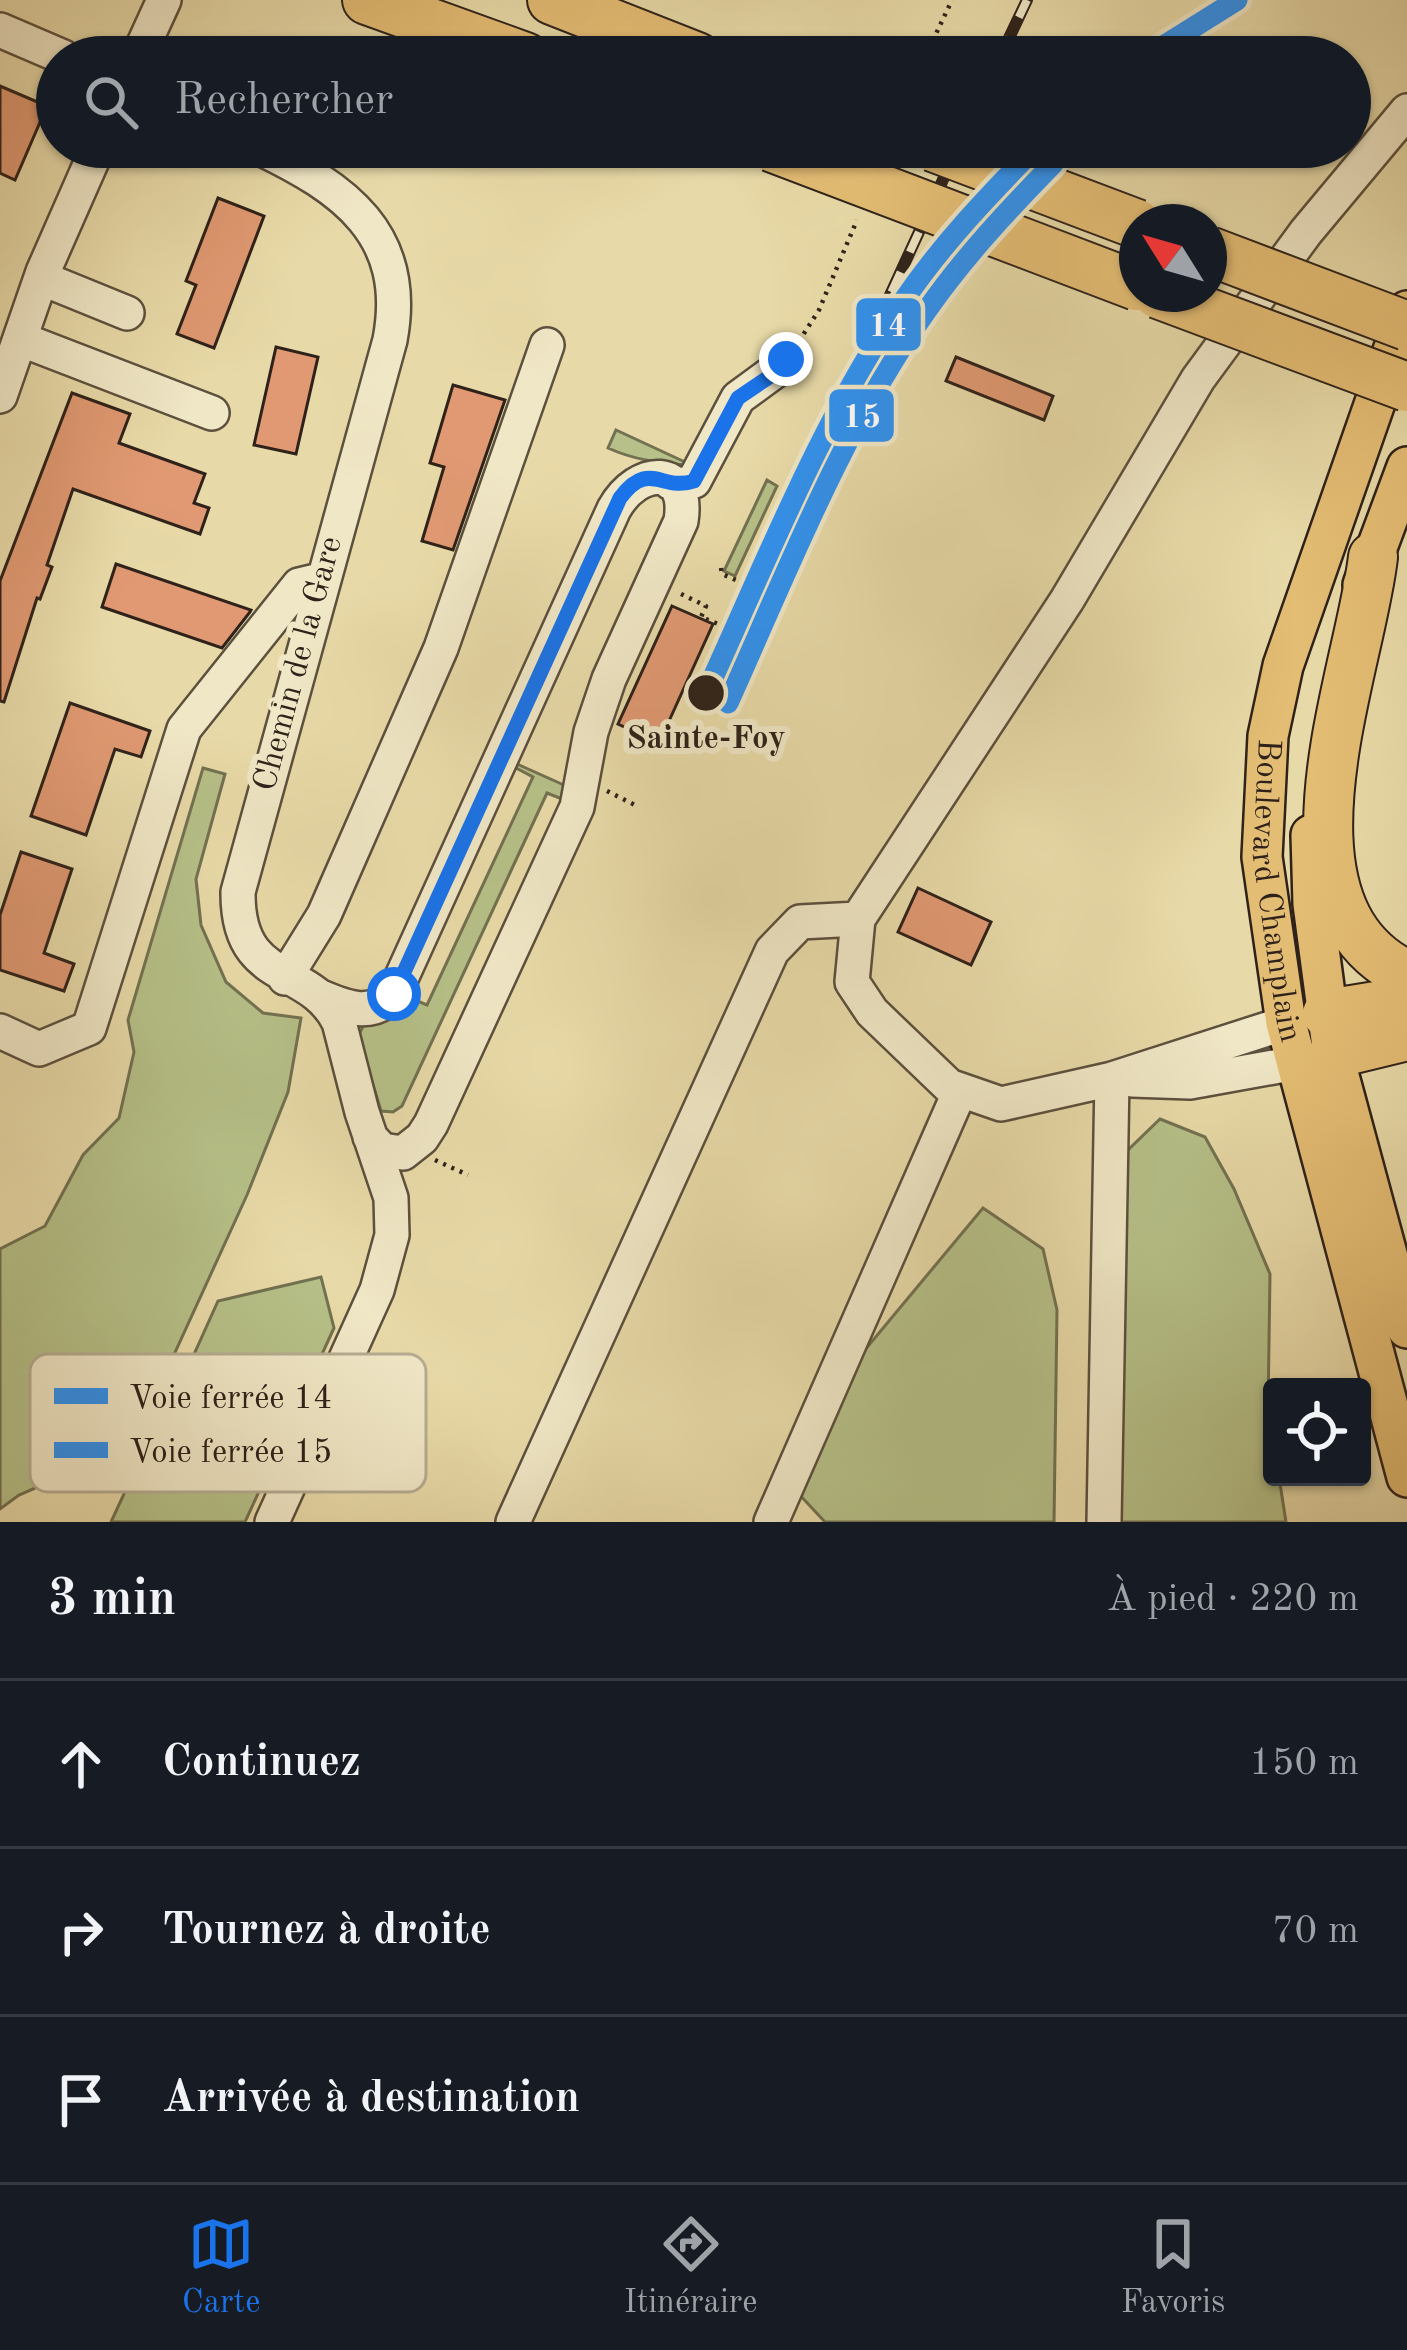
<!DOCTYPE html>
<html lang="fr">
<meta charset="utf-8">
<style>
body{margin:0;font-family:"Old Standard TT",serif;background:#242831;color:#f1f3f6}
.controls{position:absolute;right:36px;bottom:36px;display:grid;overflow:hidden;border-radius:12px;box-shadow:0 3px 9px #0004}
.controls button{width:108px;height:108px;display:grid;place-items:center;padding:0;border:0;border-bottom:3px solid #363941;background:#171b24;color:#f1f3f6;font:60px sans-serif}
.compass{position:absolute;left:1119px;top:204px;width:108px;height:108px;border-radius:50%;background:#171b24;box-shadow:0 3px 9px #0004;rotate:307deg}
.stop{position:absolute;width:36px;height:36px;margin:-27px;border:9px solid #1a73e8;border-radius:50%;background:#fff}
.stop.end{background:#1a73e8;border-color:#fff;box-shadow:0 3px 12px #0008}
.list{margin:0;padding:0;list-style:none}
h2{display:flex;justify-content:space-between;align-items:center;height:156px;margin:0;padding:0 48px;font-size:51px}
h2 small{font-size:39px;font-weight:400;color:#9ea1a6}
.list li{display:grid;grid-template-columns:78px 1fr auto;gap:36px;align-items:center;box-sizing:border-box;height:168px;padding:0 48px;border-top:3px solid #363941}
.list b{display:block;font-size:45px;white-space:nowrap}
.list em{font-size:39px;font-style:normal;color:#9ea1a6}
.icon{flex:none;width:66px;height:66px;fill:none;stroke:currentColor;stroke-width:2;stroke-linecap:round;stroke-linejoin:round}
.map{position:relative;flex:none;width:1407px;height:1522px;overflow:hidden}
.search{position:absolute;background:#171b24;box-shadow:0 3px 9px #0004;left:36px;right:36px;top:36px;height:132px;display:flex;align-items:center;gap:30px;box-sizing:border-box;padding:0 42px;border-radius:66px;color:#9ea1a6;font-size:45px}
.sheet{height:660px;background:#171b24}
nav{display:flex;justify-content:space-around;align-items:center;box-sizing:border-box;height:168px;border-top:3px solid #363941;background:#171b24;font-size:33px;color:#9ea1a6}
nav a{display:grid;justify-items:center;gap:6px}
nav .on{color:#1a73e8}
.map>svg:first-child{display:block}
.green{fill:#b6c088;stroke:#727151;stroke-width:3}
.building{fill:#e09972;stroke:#2e221a;stroke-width:3}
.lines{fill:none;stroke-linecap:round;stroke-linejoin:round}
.minor-casing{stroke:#5c503e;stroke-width:38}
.major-casing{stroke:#2e221a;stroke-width:44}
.highway-casing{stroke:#2e221a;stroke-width:52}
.path{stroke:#2e221a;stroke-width:4.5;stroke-dasharray:3 6;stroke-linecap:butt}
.minor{stroke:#f0e7c6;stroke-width:33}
.major{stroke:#e4bd74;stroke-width:39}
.highway{stroke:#e4bd74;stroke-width:48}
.rail-casing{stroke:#2e221a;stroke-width:12}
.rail{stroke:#f0e7c6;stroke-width:8;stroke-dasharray:22;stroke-linecap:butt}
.highway-bridge-casing{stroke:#2e221a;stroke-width:52;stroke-linecap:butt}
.highway-bridge{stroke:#e4bd74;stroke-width:48}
.rail-1-casing{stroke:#f0e7c6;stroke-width:30}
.rail-2-casing{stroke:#f0e7c6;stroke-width:30}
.rail-1{stroke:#3092f1;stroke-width:21}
.rail-2{stroke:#3092f1;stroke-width:21}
.route{stroke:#1a73e8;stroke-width:15}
.stop-dot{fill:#2e221a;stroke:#f0e7c6;stroke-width:4.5}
.labels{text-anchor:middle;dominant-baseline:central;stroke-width:12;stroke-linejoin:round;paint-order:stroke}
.street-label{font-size:33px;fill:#2e221a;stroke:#f0e7c6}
.stop-label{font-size:33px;font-weight:bold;fill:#2e221a;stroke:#f0e7c6}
.key{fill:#f0e7c6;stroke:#b6ac92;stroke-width:3}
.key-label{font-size:33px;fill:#2e221a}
.line-badge{stroke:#f0e7c6;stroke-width:4.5}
.badge-label{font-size:33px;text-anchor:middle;font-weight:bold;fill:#fff}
</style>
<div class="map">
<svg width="1407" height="1522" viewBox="0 0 1407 1522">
<rect width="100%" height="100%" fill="#e8daa8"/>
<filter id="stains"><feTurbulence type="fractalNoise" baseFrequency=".00167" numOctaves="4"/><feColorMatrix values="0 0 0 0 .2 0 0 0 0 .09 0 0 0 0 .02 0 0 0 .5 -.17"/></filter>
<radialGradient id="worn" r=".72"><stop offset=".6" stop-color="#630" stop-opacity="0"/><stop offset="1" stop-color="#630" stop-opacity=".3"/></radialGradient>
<path class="green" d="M616,430L685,462L686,465C660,463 634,460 608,448Z
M767,480L777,486L735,576L724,571Z
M517,764L566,786L562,799L547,793L402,1106L393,1112L381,1111L358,1036L366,1021L408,997L427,1005L533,777L516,768Z
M203,768L225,774L196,879L201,925L226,982L263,1013L301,1018L288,1092L247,1195L172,1359L111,1455L19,1495L0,1509V1249L45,1226L83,1155L119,1118L134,1052L128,1020Z
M1160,1119L1205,1137L1234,1189L1270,1274L1268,1410L1272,1477H1279L1286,1522H1120L1127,1151Z
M983,1208L1043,1249L1057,1310L1054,1522H825L797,1492L849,1369Z
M321,1277L334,1328L245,1522H111L129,1483L168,1453L187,1370L218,1301Z"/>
<path class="building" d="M0,86L47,106L15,180L0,173Z
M218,198L264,216L214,348L177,334L196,285L186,281Z
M276,347L318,357L296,454L254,445Z
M956,357L1053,396L1044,420L946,381Z
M453,385L505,400L453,550L422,541L444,467L430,463Z
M72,393L130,414L119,443L205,474L194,503L209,508L200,534L73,489L47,565L52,567L40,599L37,598L4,702L0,701V581Z
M116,564L251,610L250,612L222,648L102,607Z
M672,606L713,624L659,743L618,724Z
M70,703L150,731L141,757L115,749L86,835L31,816Z
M21,852L72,869L44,953L74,964L64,991L0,970V915Z
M918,888L991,922L971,965L898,932Z"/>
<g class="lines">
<defs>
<path id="minor" d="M0,30L63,57
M138,57L164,0
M258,147C344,188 410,234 390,340L238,892C237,987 309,962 339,1022L362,1112L391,1198L392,1235L377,1290L272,1522
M41,278L127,313
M20,339L212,413
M0,396L43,272L98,147
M671,483L682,485L694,481L738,398L779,368
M285,978L324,915L441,648L547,345
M321,997C347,1008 372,1018 394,994L614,509C638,466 690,464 681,521L609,679L591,732L577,807L431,1124L422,1138L403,1153L382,1150L370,1137
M1286,1023L1112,1079L1001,1104L949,1086L872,1012L852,982L858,919L1067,600L1198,379L1306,232L1407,111
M0,1031L39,1049L89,1028L184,729L299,585L320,580
M1132,1080L1190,1082L1296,1063
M513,1522L772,951L800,922L858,919
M771,1522L959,1093
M1104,1522L1112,1079"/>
<g id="major">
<path id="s1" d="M1407,311L1283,666L1268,736L1262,857L1286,1023L1407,1477"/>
<path d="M1363,585L1407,467"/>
<path d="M1311,835L1313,904L1333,1054L1407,1328"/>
</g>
<path id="highway" d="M367,0L525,57
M552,0L697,57
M1373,557C1360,672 1261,906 1407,975
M1327,1014L1407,1001
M1333,1054L1407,1036"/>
</defs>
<use href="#minor" class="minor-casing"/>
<use href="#major" class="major-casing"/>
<use href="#highway" class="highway-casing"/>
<path class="path" d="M925,57L952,0
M794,349L819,310L857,220
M721,568L722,574L743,583
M681,594L706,606L701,617L723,626
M607,791L639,807
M435,1160L468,1175"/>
<use href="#minor" class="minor"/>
<use href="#major" class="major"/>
<use href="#highway" class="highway"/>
<defs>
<path id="rail" d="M1000,57L1027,0
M818,452L958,147"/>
</defs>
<use href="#rail" class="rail-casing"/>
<use href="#rail" class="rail"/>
<defs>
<path id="highway-bridge" d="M771,147L1137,286
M933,147L1137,224
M1209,251L1407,326
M1158,294L1407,387"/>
</defs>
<use href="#highway-bridge" class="highway-bridge-casing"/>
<use href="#highway-bridge" class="highway-bridge"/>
<defs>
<path id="rail-1" d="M1146,57L1237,0
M706,693C767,560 821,421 904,300C942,244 989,195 1036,147"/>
<path id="rail-2" d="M728,703C788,570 842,430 927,310C964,257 1008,210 1053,164"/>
</defs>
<use href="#rail-1" class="rail-1-casing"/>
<use href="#rail-2" class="rail-2-casing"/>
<use href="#rail-1" class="rail-1"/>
<use href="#rail-2" class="rail-2"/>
</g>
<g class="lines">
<path class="route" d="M394,994L620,498C649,459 662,492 694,481L738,398L772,375L786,359"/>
</g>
<circle class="stop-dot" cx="706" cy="693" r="20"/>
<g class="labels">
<g class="street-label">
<text transform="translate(299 664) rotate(-75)">Chemin de la Gare</text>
<text stroke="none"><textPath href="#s1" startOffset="603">Boulevard Champlain</textPath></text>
</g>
<g class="stop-label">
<text x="706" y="739">Sainte-Foy</text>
</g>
</g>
<rect x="30" y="1354" width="396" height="138" rx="18" class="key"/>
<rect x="54" y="1388" width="54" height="16" fill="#3092f1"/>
<rect x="54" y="1442" width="54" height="16" fill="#3092f1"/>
<g class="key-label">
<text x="129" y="1408">Voie ferrée 14</text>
<text x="129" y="1462">Voie ferrée 15</text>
</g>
<g class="line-badge">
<rect x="854" y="296" width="69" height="57" rx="12" fill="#3092f1"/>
<rect x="827" y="387" width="69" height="57" rx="12" fill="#3092f1"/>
</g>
<g class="badge-label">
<text x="888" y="336">14</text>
<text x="862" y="427">15</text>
</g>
<rect width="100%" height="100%" filter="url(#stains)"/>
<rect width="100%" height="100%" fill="url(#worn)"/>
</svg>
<div class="controls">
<button><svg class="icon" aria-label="locate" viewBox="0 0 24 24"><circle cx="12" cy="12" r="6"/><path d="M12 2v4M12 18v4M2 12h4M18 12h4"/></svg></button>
</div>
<svg class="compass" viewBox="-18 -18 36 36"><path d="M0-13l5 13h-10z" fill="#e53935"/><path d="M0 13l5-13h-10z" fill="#9ea1a6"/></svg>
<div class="stop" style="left:394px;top:994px"></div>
<div class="stop end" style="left:786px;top:359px"></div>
<div class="search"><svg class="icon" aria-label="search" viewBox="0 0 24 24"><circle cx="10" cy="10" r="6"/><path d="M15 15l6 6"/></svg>Rechercher</div>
</div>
<section class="sheet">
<h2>3 min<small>À pied · 220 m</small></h2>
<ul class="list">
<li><svg class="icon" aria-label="ahead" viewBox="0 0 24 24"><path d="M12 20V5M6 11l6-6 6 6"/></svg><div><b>Continuez</b></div><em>150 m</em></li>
<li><svg class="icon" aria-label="right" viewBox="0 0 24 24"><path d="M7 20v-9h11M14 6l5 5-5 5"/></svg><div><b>Tournez à droite</b></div><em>70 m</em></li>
<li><svg class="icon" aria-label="arrive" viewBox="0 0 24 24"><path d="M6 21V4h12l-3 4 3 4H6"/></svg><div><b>Arrivée à destination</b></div></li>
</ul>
</section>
<nav>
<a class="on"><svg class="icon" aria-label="map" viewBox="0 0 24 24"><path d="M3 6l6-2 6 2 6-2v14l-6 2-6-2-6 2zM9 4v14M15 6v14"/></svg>Carte</a>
<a><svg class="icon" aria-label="directions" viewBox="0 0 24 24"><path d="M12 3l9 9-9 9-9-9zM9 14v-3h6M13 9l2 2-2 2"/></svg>Itinéraire</a>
<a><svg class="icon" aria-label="saved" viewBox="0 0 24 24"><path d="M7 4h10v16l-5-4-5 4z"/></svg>Favoris</a>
</nav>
